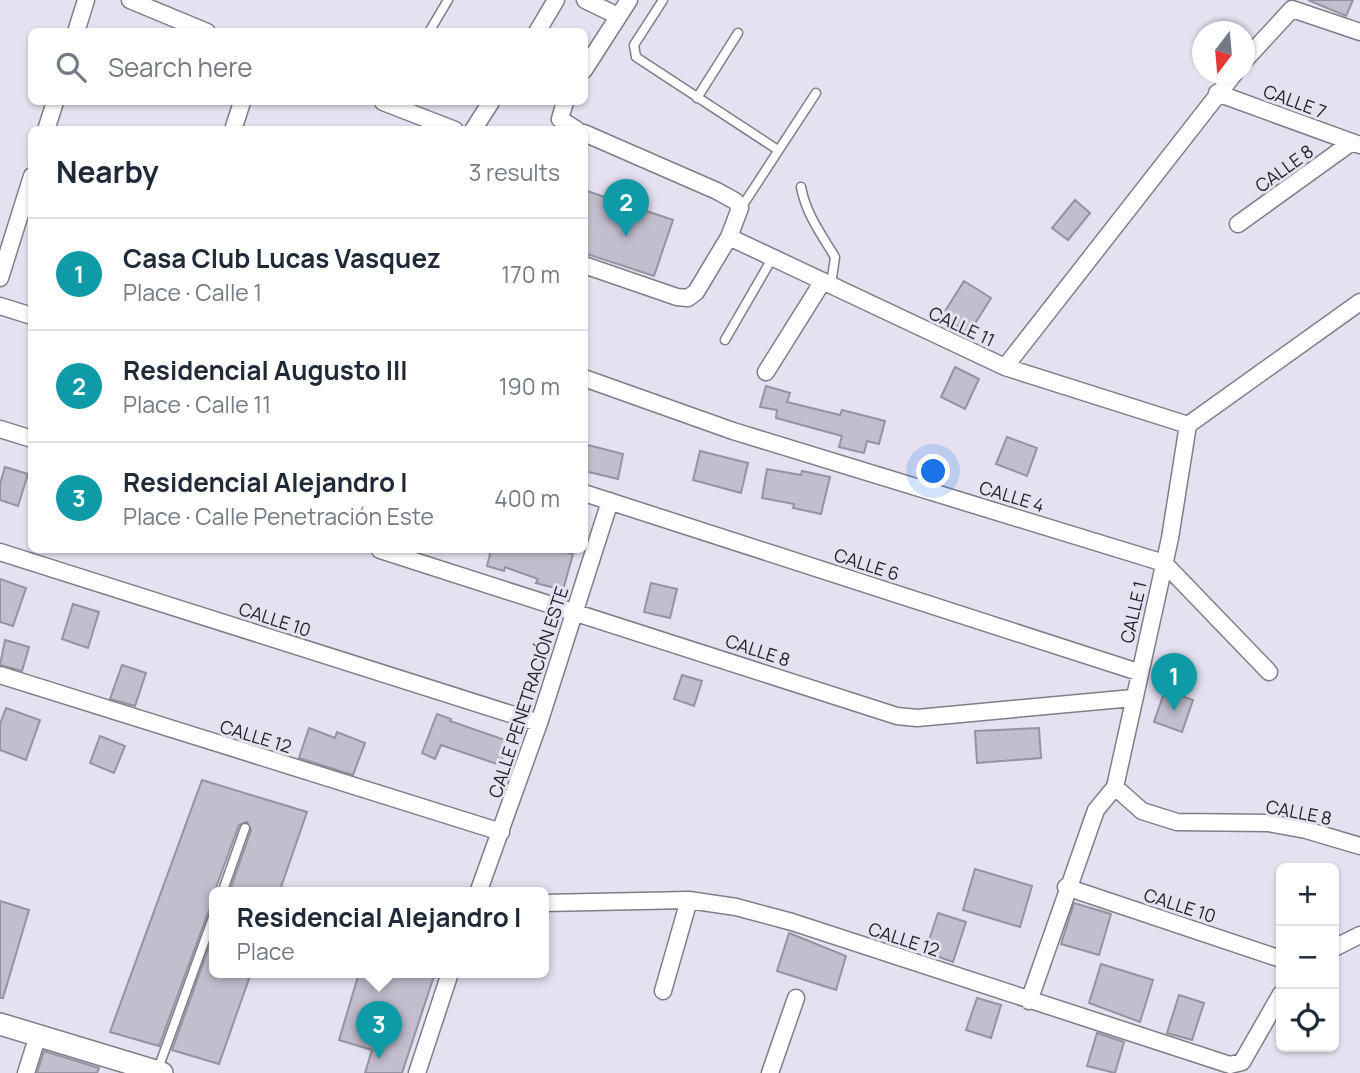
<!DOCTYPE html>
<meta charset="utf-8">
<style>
body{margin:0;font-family:Manrope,sans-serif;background:#f6f6f7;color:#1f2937}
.controls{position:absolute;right:21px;bottom:21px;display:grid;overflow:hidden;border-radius:10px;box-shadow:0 2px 5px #0004}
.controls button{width:63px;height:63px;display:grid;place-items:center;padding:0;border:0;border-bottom:2px solid #e0e1e3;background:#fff;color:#1f2937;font:35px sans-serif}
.compass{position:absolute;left:1192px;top:21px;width:63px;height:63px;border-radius:50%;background:#fff;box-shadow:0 2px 5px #0004;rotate:196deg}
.you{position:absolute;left:934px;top:472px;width:24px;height:24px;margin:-18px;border:5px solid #fff;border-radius:50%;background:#1a73e8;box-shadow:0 0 0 10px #1a73e833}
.badge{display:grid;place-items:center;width:46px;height:46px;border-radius:50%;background:#0b8043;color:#fff;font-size:23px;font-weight:700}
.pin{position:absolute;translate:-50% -58px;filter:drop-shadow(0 2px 4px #0008)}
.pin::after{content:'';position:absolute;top:37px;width:24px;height:21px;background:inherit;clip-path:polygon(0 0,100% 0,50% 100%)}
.popup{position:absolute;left:209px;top:887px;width:340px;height:91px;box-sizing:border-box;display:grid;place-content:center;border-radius:10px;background:#fff;filter:drop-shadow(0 2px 5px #0005);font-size:23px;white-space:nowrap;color:#747a83}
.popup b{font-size:26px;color:#1f2937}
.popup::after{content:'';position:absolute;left:50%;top:100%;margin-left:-14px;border:14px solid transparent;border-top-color:#fff}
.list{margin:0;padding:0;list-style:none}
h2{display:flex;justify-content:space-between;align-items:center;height:91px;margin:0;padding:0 28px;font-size:30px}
h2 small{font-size:23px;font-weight:400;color:#747a83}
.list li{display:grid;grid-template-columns:46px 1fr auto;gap:21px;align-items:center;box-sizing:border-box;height:112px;padding:0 28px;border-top:2px solid #e0e1e3}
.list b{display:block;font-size:26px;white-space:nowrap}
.list p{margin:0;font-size:23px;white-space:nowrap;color:#747a83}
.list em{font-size:23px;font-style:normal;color:#747a83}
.icon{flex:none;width:38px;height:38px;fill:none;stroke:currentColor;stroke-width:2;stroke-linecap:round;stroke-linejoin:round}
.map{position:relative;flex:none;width:1360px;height:1073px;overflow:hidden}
.search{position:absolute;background:#fff;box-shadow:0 2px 5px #0004;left:28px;top:28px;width:560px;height:77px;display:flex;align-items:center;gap:18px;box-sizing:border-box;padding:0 24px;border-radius:10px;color:#747a83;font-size:26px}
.panel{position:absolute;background:#fff;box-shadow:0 2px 5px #0004;left:28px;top:126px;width:560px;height:427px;border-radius:10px}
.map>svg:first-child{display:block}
.building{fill:#c3bece;stroke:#9692a1;stroke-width:2}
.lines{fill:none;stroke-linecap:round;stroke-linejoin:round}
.service-casing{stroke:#807c8a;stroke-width:11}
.minor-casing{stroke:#807c8a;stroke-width:19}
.tertiary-casing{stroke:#807c8a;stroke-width:24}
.service{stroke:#fff;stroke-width:8}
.minor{stroke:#fff;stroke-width:16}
.tertiary{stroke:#fff;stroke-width:21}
.labels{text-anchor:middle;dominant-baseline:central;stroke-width:6;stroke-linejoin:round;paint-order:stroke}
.street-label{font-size:18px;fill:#242228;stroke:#e6e1f1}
</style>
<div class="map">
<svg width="1360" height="1073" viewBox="0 0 1360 1073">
<rect width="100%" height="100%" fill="#e6e1f1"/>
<path class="building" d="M1308,0H1353L1346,16Z
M584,190L673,220L654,276L584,253Z
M1075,200L1090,213L1068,240L1052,228Z
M964,281L991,298L969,333L942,316Z
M955,367L979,379L965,409L941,397Z
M766,386L790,393L787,402L840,415L842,410L885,421L879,444L867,441L864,453L839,447L842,436L776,418L777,410L760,407Z
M1007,437L1037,448L1027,476L996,464Z
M584,444L623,454L618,479L584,471Z
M700,451L748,463L741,493L693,480Z
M5,467L28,474L18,506L0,500V484Z
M767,469L801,475L802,471L830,477L821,514L793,508L794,504L762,498Z
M491,550H557L573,554L563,590L536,583L538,579L505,567L504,571L487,566Z
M0,579L26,588L13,626L0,622Z
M651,583L677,589L670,618L644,612Z
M73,604L99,612L88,648L62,639Z
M5,640L29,647L22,671L0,665Z
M122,665L146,673L135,706L110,699Z
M682,675L702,681L694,706L674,699Z
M1165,690L1193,700L1182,732L1154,722Z
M6,708L40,720L26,760L0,750V724Z
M437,714L451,719L450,721L508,741L500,765L441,745L435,759L422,753Z
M309,728L335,738L337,732L365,743L353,775L299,758Z
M1039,728L1041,758L977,763L975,731Z
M100,736L125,746L114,773L90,763Z
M202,780L307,812L279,893H229L251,830L247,822L239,825L214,893V906L209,910L159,1046L110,1032Z
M975,869L1032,886L1020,927L963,910Z
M0,901L29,910L3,998H0Z
M1074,903L1111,914L1099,955L1061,944Z
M938,913L966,922L953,962L925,952Z
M214,933V973H251L219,1064L172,1050Z
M789,933L846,956L836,990L777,971Z
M1101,964L1153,980L1140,1022L1089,1003Z
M359,973H435L402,1073H365L372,1050L339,1040Z
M1179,995L1204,1003L1192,1040L1167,1033Z
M977,998L1001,1005L991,1038L966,1030Z
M1097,1033L1124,1042L1115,1073L1087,1066Z
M44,1051L99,1068L97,1073H37Z"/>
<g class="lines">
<defs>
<path id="service" d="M663,0L634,45L636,57L778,150
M429,32L448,0
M697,98L738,33
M801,187C806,214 821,234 835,257L831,285
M741,208L816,93
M725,340L773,257
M222,893L245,828
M158,1069L215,912"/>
<path id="minor" d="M130,0L207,32
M585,0L618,16
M76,32L86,0
M537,32L556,0
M1244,61L1292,9L1360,32
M584,70L629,0
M1217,93L1360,145
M383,102L455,130
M565,102L560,119L577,130
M46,130L55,102
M233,130L242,102
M473,130L491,102
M584,133L717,191L735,201L740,208L729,237L696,292L688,298L677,297L584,265
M1238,224L1352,142
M729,237L1005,367L1188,425
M0,278L32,176
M0,306L32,316
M1005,367L1234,74
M766,372L823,281
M584,378L733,431L1164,563L1269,672
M0,429L32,439
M584,493L1138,672
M380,550L897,716L917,718L1133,698
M0,552L539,723
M0,675L501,832
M1115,787L1142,811L1177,822L1268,823L1306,830L1360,846
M1066,887L1281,959
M478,893L539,723L610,501
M544,903L689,900L736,907L792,922L1230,1065L1242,1062L1281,994
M1334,948L1360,935
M663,991L689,900
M1029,1001L1096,810L1115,787L1170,538L1188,425L1360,302
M26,1073L38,1035
M417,1073L450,973
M770,1073L796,998"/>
<path id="tertiary" d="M0,1024L162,1073"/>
</defs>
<use href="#service" class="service-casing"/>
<use href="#minor" class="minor-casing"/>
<use href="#tertiary" class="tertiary-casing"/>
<use href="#service" class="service"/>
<use href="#minor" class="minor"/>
<use href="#tertiary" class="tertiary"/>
</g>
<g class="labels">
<g class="street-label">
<text transform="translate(1295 101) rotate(20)">CALLE 7</text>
<text transform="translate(1284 168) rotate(-36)">CALLE 8</text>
<text transform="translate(962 326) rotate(25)">CALLE 11</text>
<text transform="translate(1012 496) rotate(17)">CALLE 4</text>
<text transform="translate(867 564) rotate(18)">CALLE 6</text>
<text transform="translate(1133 612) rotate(-77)">CALLE 1</text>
<text transform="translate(275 619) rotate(18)">CALLE 10</text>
<text transform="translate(758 650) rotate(18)">CALLE 8</text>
<text transform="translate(528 692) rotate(-72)">CALLE PENETRACIÓN ESTE</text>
<text transform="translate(256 736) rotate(17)">CALLE 12</text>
<text transform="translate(1299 812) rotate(11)">CALLE 8</text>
<text transform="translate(1180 905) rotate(18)">CALLE 10</text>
<text transform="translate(904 939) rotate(18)">CALLE 12</text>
</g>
</g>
</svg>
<div class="controls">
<button>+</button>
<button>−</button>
<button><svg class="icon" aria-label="locate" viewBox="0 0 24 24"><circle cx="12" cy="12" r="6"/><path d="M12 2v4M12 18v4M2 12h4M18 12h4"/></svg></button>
</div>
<svg class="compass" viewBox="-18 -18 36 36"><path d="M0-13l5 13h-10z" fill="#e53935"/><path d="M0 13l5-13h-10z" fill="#747a83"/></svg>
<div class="you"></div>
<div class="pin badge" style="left:1174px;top:711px;background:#0f9aa8">1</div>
<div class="pin badge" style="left:626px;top:237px;background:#0f9aa8">2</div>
<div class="pin badge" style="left:379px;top:1059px;background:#0f9aa8">3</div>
<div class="popup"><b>Residencial Alejandro I</b>Place</div>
<div class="search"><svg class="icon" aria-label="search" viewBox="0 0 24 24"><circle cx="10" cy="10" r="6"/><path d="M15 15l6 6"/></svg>Search here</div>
<section class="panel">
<h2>Nearby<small>3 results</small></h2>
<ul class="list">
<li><span class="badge" style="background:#0f9aa8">1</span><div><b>Casa Club Lucas Vasquez</b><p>Place · Calle 1</p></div><em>170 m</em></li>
<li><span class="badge" style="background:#0f9aa8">2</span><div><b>Residencial Augusto III</b><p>Place · Calle 11</p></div><em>190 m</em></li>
<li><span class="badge" style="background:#0f9aa8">3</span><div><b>Residencial Alejandro I</b><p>Place · Calle Penetración Este</p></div><em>400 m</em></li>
</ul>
</section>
</div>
